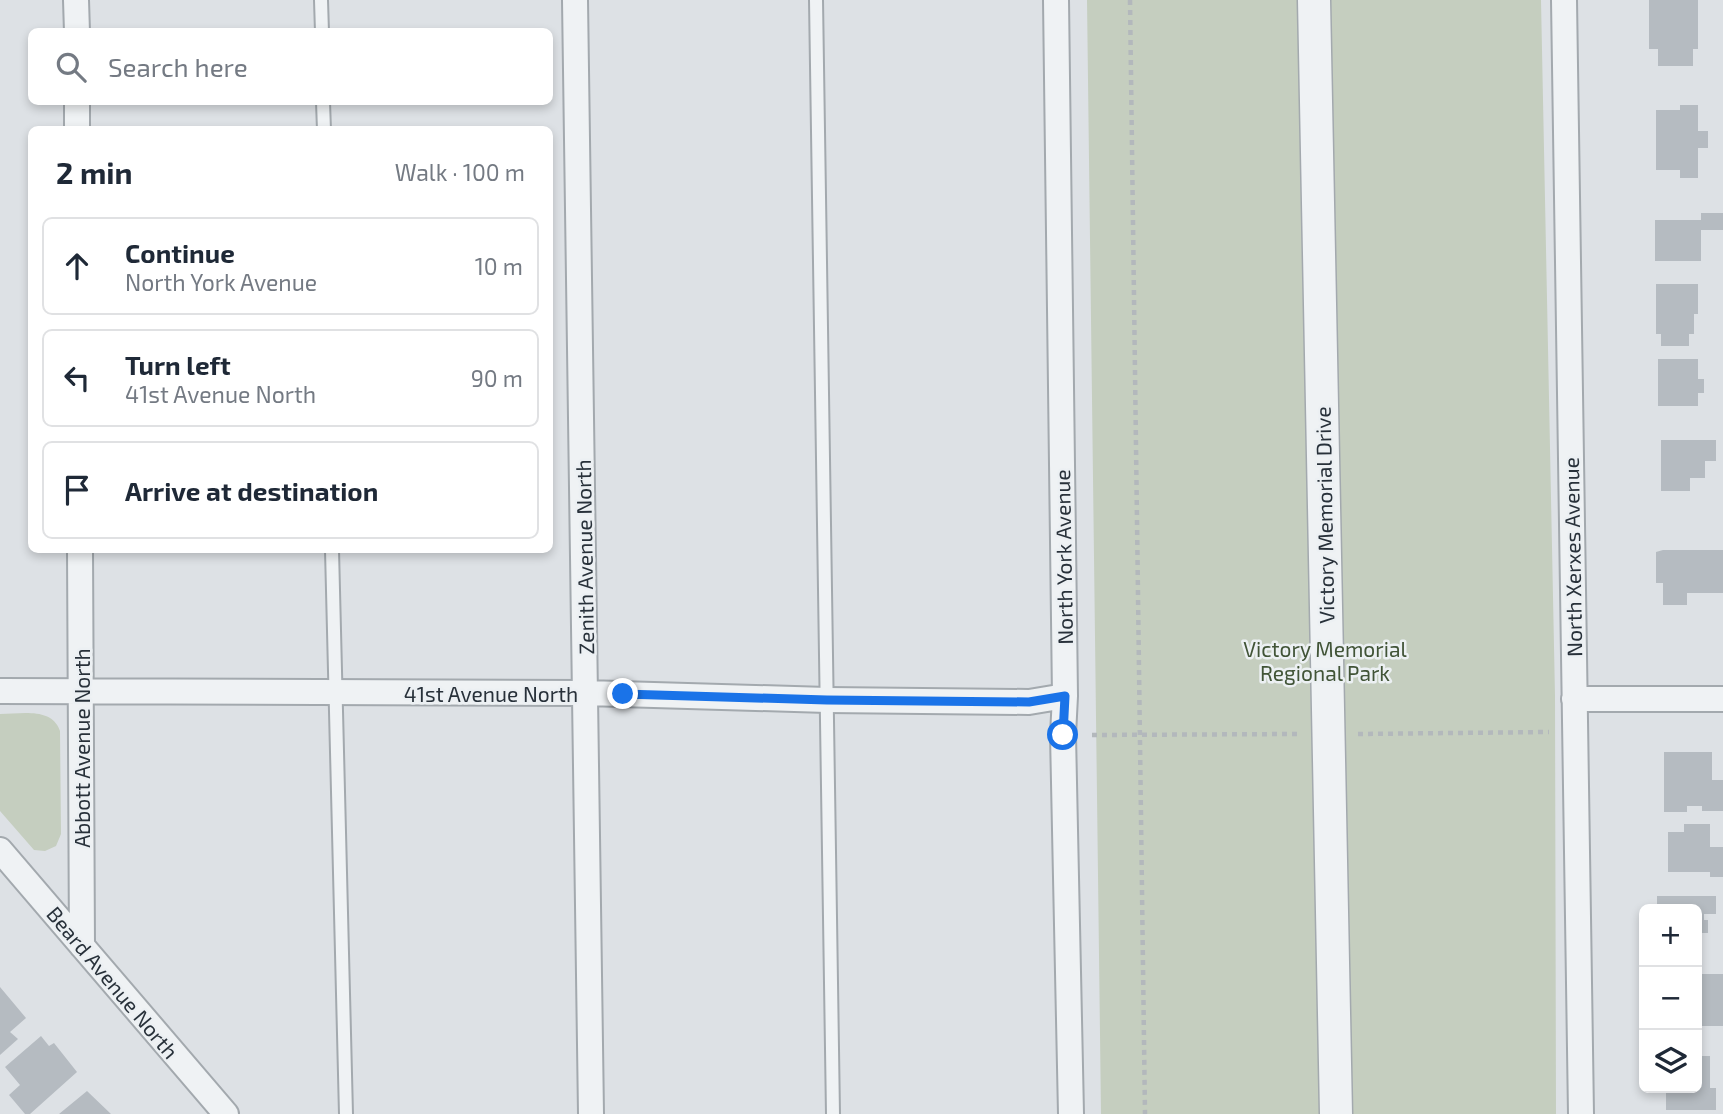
<!DOCTYPE html>
<meta charset="utf-8">
<style>
body{margin:0;font-family:"Exo 2",sans-serif;background:#f6f6f7;color:#1f2937}
.controls{position:absolute;right:21px;bottom:21px;display:grid;overflow:hidden;border-radius:10px;box-shadow:0 4px 10px #0003}
.controls button{width:63px;height:63px;display:grid;place-items:center;padding:0;border:0;border-bottom:2px solid #e0e1e3;background:#fff;color:#1f2937;font:35px sans-serif}
.stop{position:absolute;width:21px;height:21px;margin:-16px;border:5px solid #1a73e8;border-radius:50%;background:#fff}
.stop.end{background:#1a73e8;border-color:#fff;box-shadow:0 2px 7px #0008}
.list{margin:0;padding:0;list-style:none}
h2{display:flex;justify-content:space-between;align-items:center;height:91px;margin:0;padding:0 28px;font-size:30px}
h2 small{font-size:23px;font-weight:400;color:#747a83}
.list li{display:grid;grid-template-columns:46px 1fr auto;gap:21px;align-items:center;box-sizing:border-box;height:98px;margin:0 14px 14px;padding:0 14px;border:2px solid #e0e1e3;border-radius:10px}
.list b{display:block;font-size:26px;white-space:nowrap}
.list p{margin:0;font-size:23px;white-space:nowrap;color:#747a83}
.list em{font-size:23px;font-style:normal;color:#747a83}
.icon{flex:none;width:38px;height:38px;fill:none;stroke:currentColor;stroke-width:2;stroke-linecap:round;stroke-linejoin:round}
.map{position:relative;flex:none;width:1723px;height:1114px;overflow:hidden}
.search{position:absolute;background:#fff;box-shadow:0 4px 10px #0003;left:28px;top:28px;width:525px;height:77px;display:flex;align-items:center;gap:18px;box-sizing:border-box;padding:0 24px;border-radius:10px;color:#747a83;font-size:26px}
.panel{position:absolute;background:#fff;box-shadow:0 4px 10px #0003;left:28px;top:126px;width:525px;height:427px;border-radius:10px}
.map>svg:first-child{display:block}
.green{fill:#c5cebf}
.building{fill:#b5bbc1}
.lines{fill:none;stroke-linecap:round;stroke-linejoin:round}
.service-casing{stroke:#a3a9ae;stroke-width:16}
.minor-casing{stroke:#a3a9ae;stroke-width:28}
.tertiary-casing{stroke:#a3a9ae;stroke-width:35}
.path{stroke:#b3b8bc;stroke-width:4.5;stroke-dasharray:5 5;stroke-linecap:butt}
.service{stroke:#eff2f4;stroke-width:12}
.minor{stroke:#eff2f4;stroke-width:24}
.tertiary{stroke:#eff2f4;stroke-width:32}
.route{stroke:#1a73e8;stroke-width:9}
.labels{text-anchor:middle;dominant-baseline:central;stroke-width:5;stroke-linejoin:round;paint-order:stroke}
.street-label{font-size:21px;fill:#28313a;stroke:#ecf0f3}
.park-label{font-size:21px;fill:#415437;stroke:#ecf0f3}
</style>
<div class="map">
<svg width="1723" height="1114" viewBox="0 0 1723 1114">
<rect width="100%" height="100%" fill="#dde1e5"/>
<path class="green" d="M1087,0H1541L1555,696L1556,1114H1101Z
M0,714C21,714 52,707 60,731L61,834L56,846L45,851L34,850L0,811Z"/>
<path class="building" d="M1649,0H1698V49H1693V66H1658V49H1649Z
M1680,105H1698V131H1708V148H1698V178H1680V170H1656V110H1680Z
M1701,213H1723V230H1701V261H1655V220H1701Z
M1656,284H1698V314H1694V334H1689V346H1661V334H1656Z
M1658,359H1698V379H1704V393H1698V406H1658Z
M1661,440H1716V461H1705V478H1690V491H1661Z
M1663,550H1723V593H1687V605H1663V583H1656V552Z
M1664,752H1712V780H1723V811H1702V806H1687V812H1664Z
M1684,824H1710V847H1723V877H1710V872H1668V832H1684Z
M1657,896H1716V914H1704V920H1708V933H1697V909H1657Z
M1697,974H1723V1026H1697Z
M0,987L26,1018L10,1032L18,1039L0,1055Z
M41,1036L49,1046L54,1043L77,1072L30,1114H25L9,1095L20,1085L5,1067Z
M1697,1056H1710V1088H1716V1110H1666V1092H1662V1088H1697Z
M87,1091L111,1114H59Z"/>
<g class="lines">
<defs>
<path id="service" d="M321,0L322,32
M816,0L833,1114
M323,102L324,130
M332,550L346,1114"/>
<path id="minor" d="M76,0L77,32
M575,0L591,1114
M1056,0L1065,696L1063,735L1071,1114
M1564,0L1581,1114
M77,102V130
M80,550L82,946
M0,691L586,693L827,700L1029,702L1065,696
M1574,699H1723
M0,850L226,1114"/>
<path id="tertiary" d="M1314,0L1336,1114"/>
</defs>
<use href="#service" class="service-casing"/>
<use href="#minor" class="minor-casing"/>
<use href="#tertiary" class="tertiary-casing"/>
<path class="path" d="M1130,0L1145,1114
M1358,734L1549,732
M1092,735L1297,734"/>
<use href="#service" class="service"/>
<use href="#minor" class="minor"/>
<use href="#tertiary" class="tertiary"/>
</g>
<g class="lines">
<path class="route" d="M623,694L827,700L1029,702L1065,696L1063,735"/>
</g>
<g class="labels">
<g class="street-label">
<text transform="translate(1324 515) rotate(-91)">Victory Memorial Drive</text>
<text transform="translate(584 557) rotate(-91)">Zenith Avenue North</text>
<text transform="translate(1063 557) rotate(-91)">North York Avenue</text>
<text transform="translate(1572 557) rotate(-91)">North Xerxes Avenue</text>
<text x="491" y="693">41st Avenue North</text>
<text transform="translate(81 748) rotate(-90)">Abbott Avenue North</text>
<text transform="translate(113 982) rotate(50)">Beard Avenue North</text>
</g>
<g class="park-label">
<text x="1325" y="648">Victory Memorial<tspan x="1325" dy="24">Regional Park</tspan></text>
</g>
</g>
</svg>
<div class="controls">
<button>+</button>
<button>−</button>
<button><svg class="icon" aria-label="layers" viewBox="0 0 24 24"><path d="M12 4l9 5-9 5-9-5zM3 14l9 5 9-5"/></svg></button>
</div>
<div class="stop" style="left:1063px;top:735px"></div>
<div class="stop end" style="left:623px;top:694px"></div>
<div class="search"><svg class="icon" aria-label="search" viewBox="0 0 24 24"><circle cx="10" cy="10" r="6"/><path d="M15 15l6 6"/></svg>Search here</div>
<section class="panel">
<h2>2 min<small>Walk · 100 m</small></h2>
<ul class="list">
<li><svg class="icon" aria-label="ahead" viewBox="0 0 24 24"><path d="M12 20V5M6 11l6-6 6 6"/></svg><div><b>Continue</b><p>North York Avenue</p></div><em>10 m</em></li>
<li><svg class="icon" aria-label="left" viewBox="0 0 24 24"><path d="M17 20v-9H6M10 6l-5 5 5 5"/></svg><div><b>Turn left</b><p>41st Avenue North</p></div><em>90 m</em></li>
<li><svg class="icon" aria-label="arrive" viewBox="0 0 24 24"><path d="M6 21V4h12l-3 4 3 4H6"/></svg><div><b>Arrive at destination</b></div></li>
</ul>
</section>
</div>
